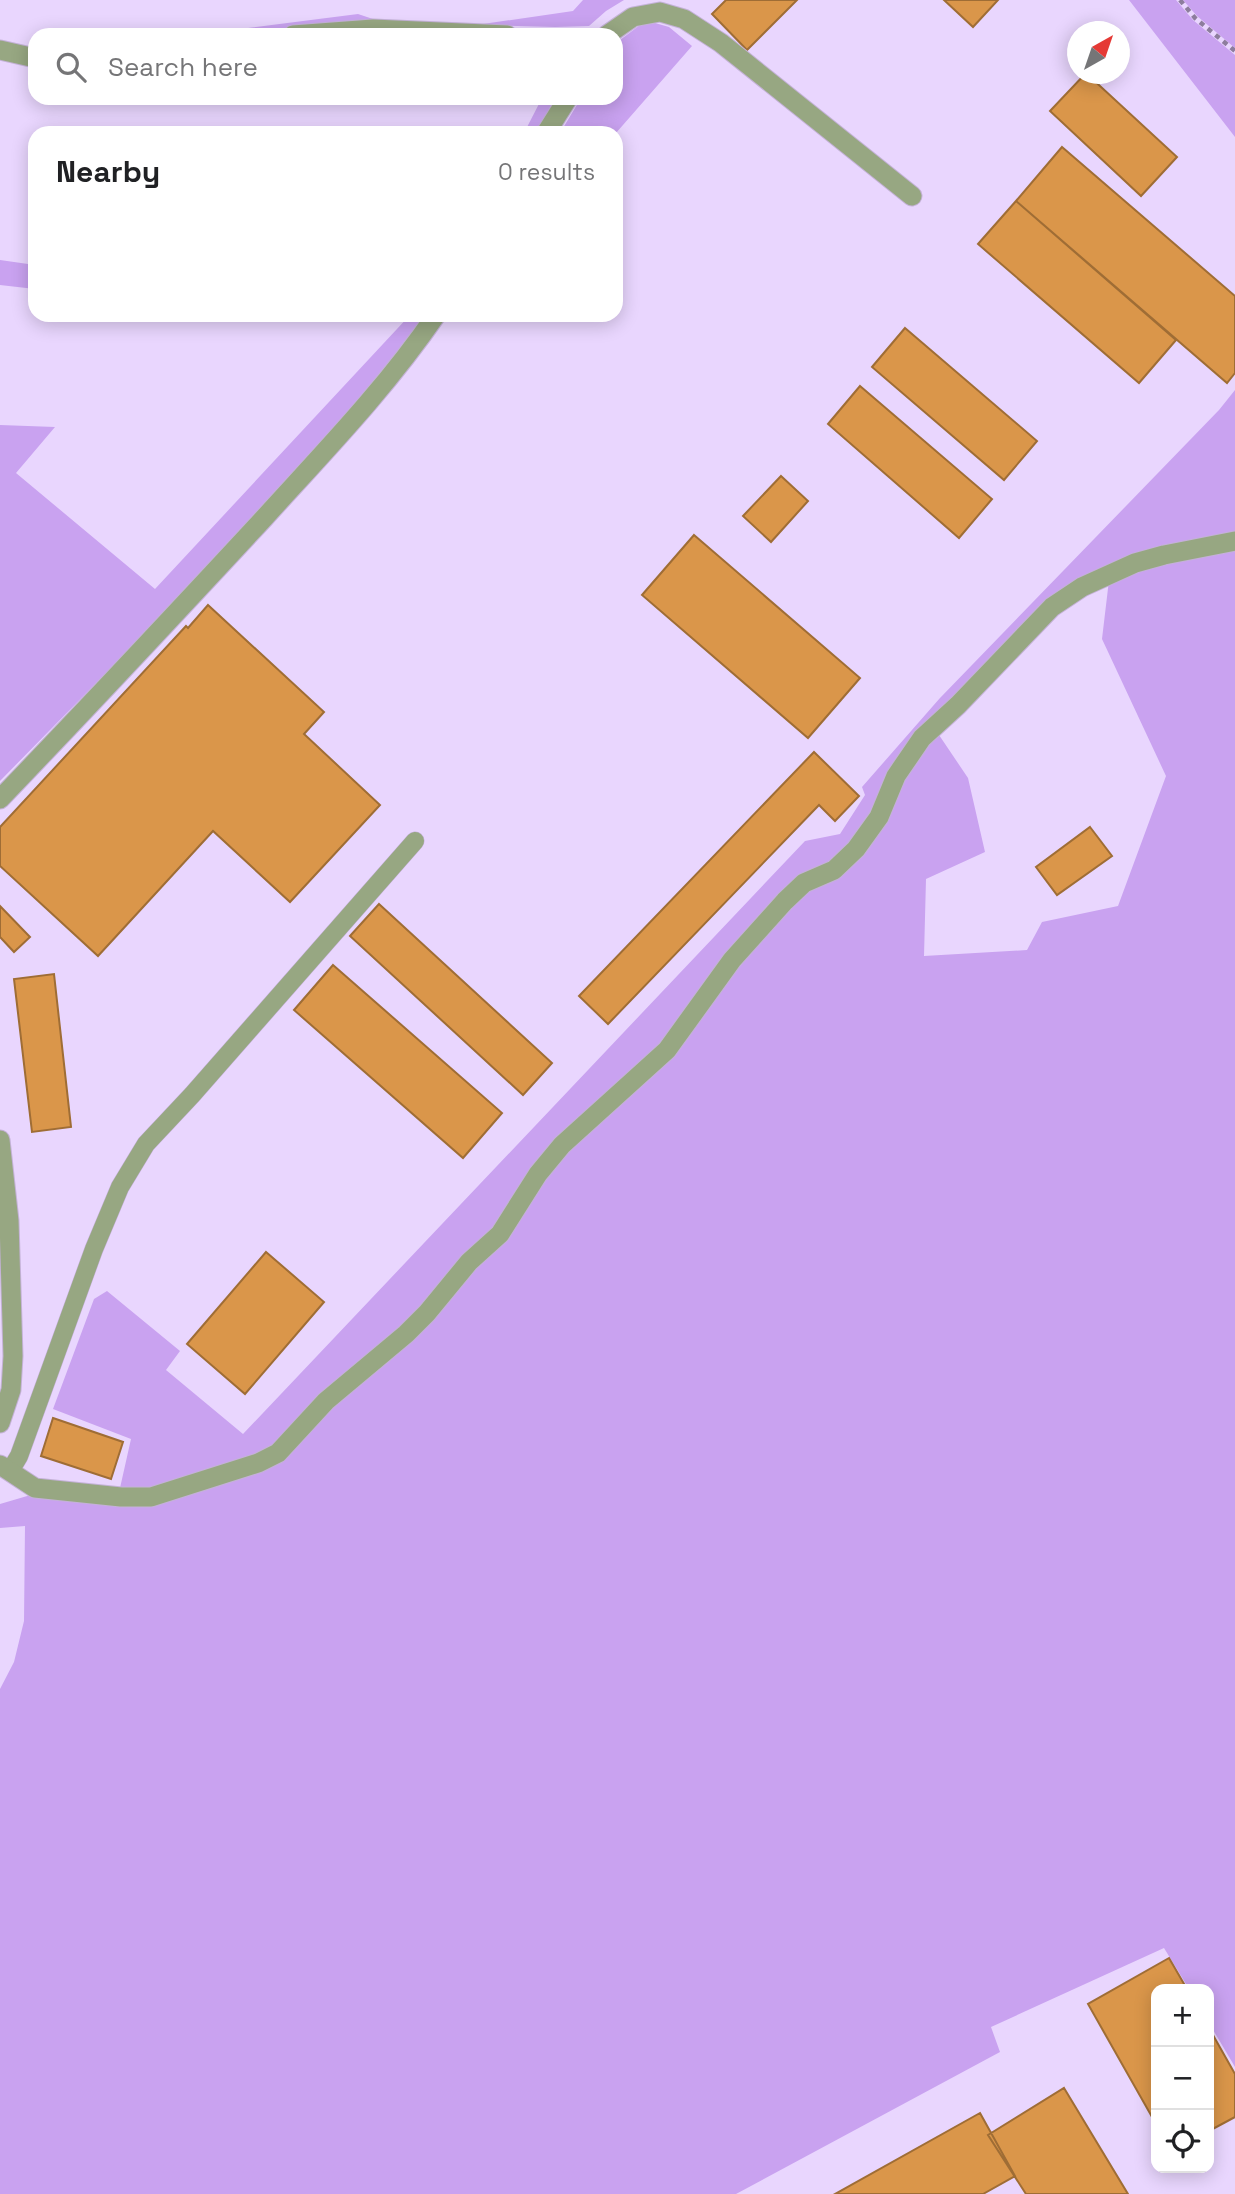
<!DOCTYPE html>
<meta charset="utf-8">
<style>
body{margin:0;font-family:"Space Grotesk",sans-serif;background:#f6f6f6;color:#202124}
.controls{position:absolute;right:21px;bottom:21px;display:grid;overflow:hidden;border-radius:14px;box-shadow:0 4px 18px #0003}
.controls button{width:63px;height:63px;display:grid;place-items:center;padding:0;border:0;border-bottom:2px solid #e0e0e0;background:#fff;color:#202124;font:35px sans-serif}
.compass{position:absolute;left:1067px;top:21px;width:63px;height:63px;border-radius:50%;background:#fff;box-shadow:0 4px 18px #0003;rotate:40deg}
.list{margin:0;padding:0;list-style:none}
h2{display:flex;justify-content:space-between;align-items:center;height:91px;margin:0;padding:0 28px;font-size:30px}
h2 small{font-size:23px;font-weight:400;color:#757577}
.icon{flex:none;width:38px;height:38px;fill:none;stroke:currentColor;stroke-width:2;stroke-linecap:round;stroke-linejoin:round}
.map{position:relative;flex:none;width:1235px;height:2194px;overflow:hidden}
.search{position:absolute;background:#fff;box-shadow:0 4px 18px #0003;left:28px;top:28px;width:595px;height:77px;display:flex;align-items:center;gap:18px;box-sizing:border-box;padding:0 24px;border-radius:21px;color:#757577;font-size:26px}
.panel{position:absolute;background:#fff;box-shadow:0 4px 18px #0003;left:28px;top:126px;width:595px;height:196px;border-radius:21px}
.map>svg:first-child{display:block}
.green{fill:#c9a2f0}
.building{fill:#da964a;stroke:#9f6d35;stroke-width:2}
.lines{fill:none;stroke-linecap:round;stroke-linejoin:round}
.service-casing{stroke:#c4b2d7;stroke-width:19}
.minor-casing{stroke:#c4b2d7;stroke-width:21}
.path{stroke:#8d7d9d;stroke-width:4.5;stroke-dasharray:5 5;stroke-linecap:butt}
.service{stroke:#97a782;stroke-width:18}
.minor{stroke:#97a782;stroke-width:19}
</style>
<div class="map">
<svg width="1235" height="2194" viewBox="0 0 1235 2194">
<rect width="100%" height="100%" fill="#e9d6fe"/>
<path class="green" d="M583,0H624L606,11L589,26L555,27L476,25L573,11Z
M1129,0H1176L1193,20L1235,55V137Z
M1183,0H1235V48L1197,16Z
M358,14L373,19L239,35H194Z
M655,23L669,27L692,46L616,133H560L581,98H616V43L640,25Z
M542,98H555L536,133H524Z
M0,260L35,265V289L0,285Z
M410,315H428L380,377L249,521L162,616L0,781V425L55,427L16,473L155,589Z
M1235,390V538L1106,572L956,703L854,847L802,881L664,1048L595,1113L498,1233L276,1451L150,1495L120,1488L131,1439L53,1409L94,1299L107,1291L180,1351L166,1370L243,1434L805,841L840,834L865,795L862,787L940,698L1219,410Z
M1235,546V2067L1209,2023V1989H1189L1164,1948L991,2027L1000,2052L736,2194H0V1689L14,1662L24,1621L25,1526L0,1528V1504L34,1494L121,1502L281,1458L542,1177L701,1011L789,906L820,881L937,732L968,778L985,852L926,879L924,956L1027,950L1042,922L1118,906L1166,776L1102,639L1109,580L1137,568Z"/>
<path class="building" d="M726,0H797L747,50L712,14Z
M944,0H998L973,27Z
M1085,74H1087L1177,157L1141,196L1050,111Z
M1062,147L1235,296V373L1227,383L1016,201Z
M1016,201L1176,340L1139,383L978,244Z
M905,328L1037,441L1004,480L872,367Z
M860,386L992,499L959,538L828,424Z
M781,476L808,501L771,542L743,516Z
M694,535L860,678L808,738L642,595Z
M208,605L324,712L304,734L380,805L290,902L213,831L98,956L0,866V827L186,626L188,628Z
M814,752L859,796L835,821L819,805L608,1024L579,996Z
M1090,827L1112,856L1057,895L1036,867Z
M379,904L552,1063L523,1095L350,936Z
M0,906L30,937L14,952L0,937Z
M333,965L502,1113L463,1158L294,1010Z
M54,974L71,1127L32,1132L14,979Z
M266,1252L324,1302L245,1394L187,1344Z
M53,1418L123,1442L111,1479L41,1456Z
M1169,1958L1187,1989H1156V2124L1088,2004Z
M1209,2028L1235,2074V2117L1209,2131Z
M1064,2088L1128,2194H1026L988,2135Z
M980,2113L1015,2176L983,2194H835Z"/>
<g class="lines">
<defs>
<path id="service" d="M10,1471L19,1456L94,1249L120,1187L146,1144L192,1095L415,841"/>
<path id="minor" d="M293,35L373,29L507,35
M607,35L633,17L660,12L684,19L721,43L912,196
M0,50L35,58
M546,133L568,98
M0,799C89,706 177,612 265,517C324,452 386,388 436,315
M0,1140L9,1221L13,1356L11,1390L0,1423
M0,1465L35,1488L121,1497H151L258,1463L278,1453L326,1401L406,1334L427,1313L469,1262L500,1234L538,1174L562,1145L667,1050L732,960L785,901L804,883L834,870L856,849L879,817L896,776L922,738L958,705L1052,607L1082,587L1135,563L1164,555L1235,541"/>
</defs>
<use href="#service" class="service-casing"/>
<use href="#minor" class="minor-casing"/>
<path class="path" d="M1180,0L1195,18L1235,51"/>
<use href="#service" class="service"/>
<use href="#minor" class="minor"/>
</g>
</svg>
<div class="controls">
<button>+</button>
<button>−</button>
<button><svg class="icon" aria-label="locate" viewBox="0 0 24 24"><circle cx="12" cy="12" r="6"/><path d="M12 2v4M12 18v4M2 12h4M18 12h4"/></svg></button>
</div>
<svg class="compass" viewBox="-18 -18 36 36"><path d="M0-13l5 13h-10z" fill="#e53935"/><path d="M0 13l5-13h-10z" fill="#757577"/></svg>
<div class="search"><svg class="icon" aria-label="search" viewBox="0 0 24 24"><circle cx="10" cy="10" r="6"/><path d="M15 15l6 6"/></svg>Search here</div>
<section class="panel">
<h2>Nearby<small>0 results</small></h2>
<ul class="list">
</ul>
</section>
</div>
